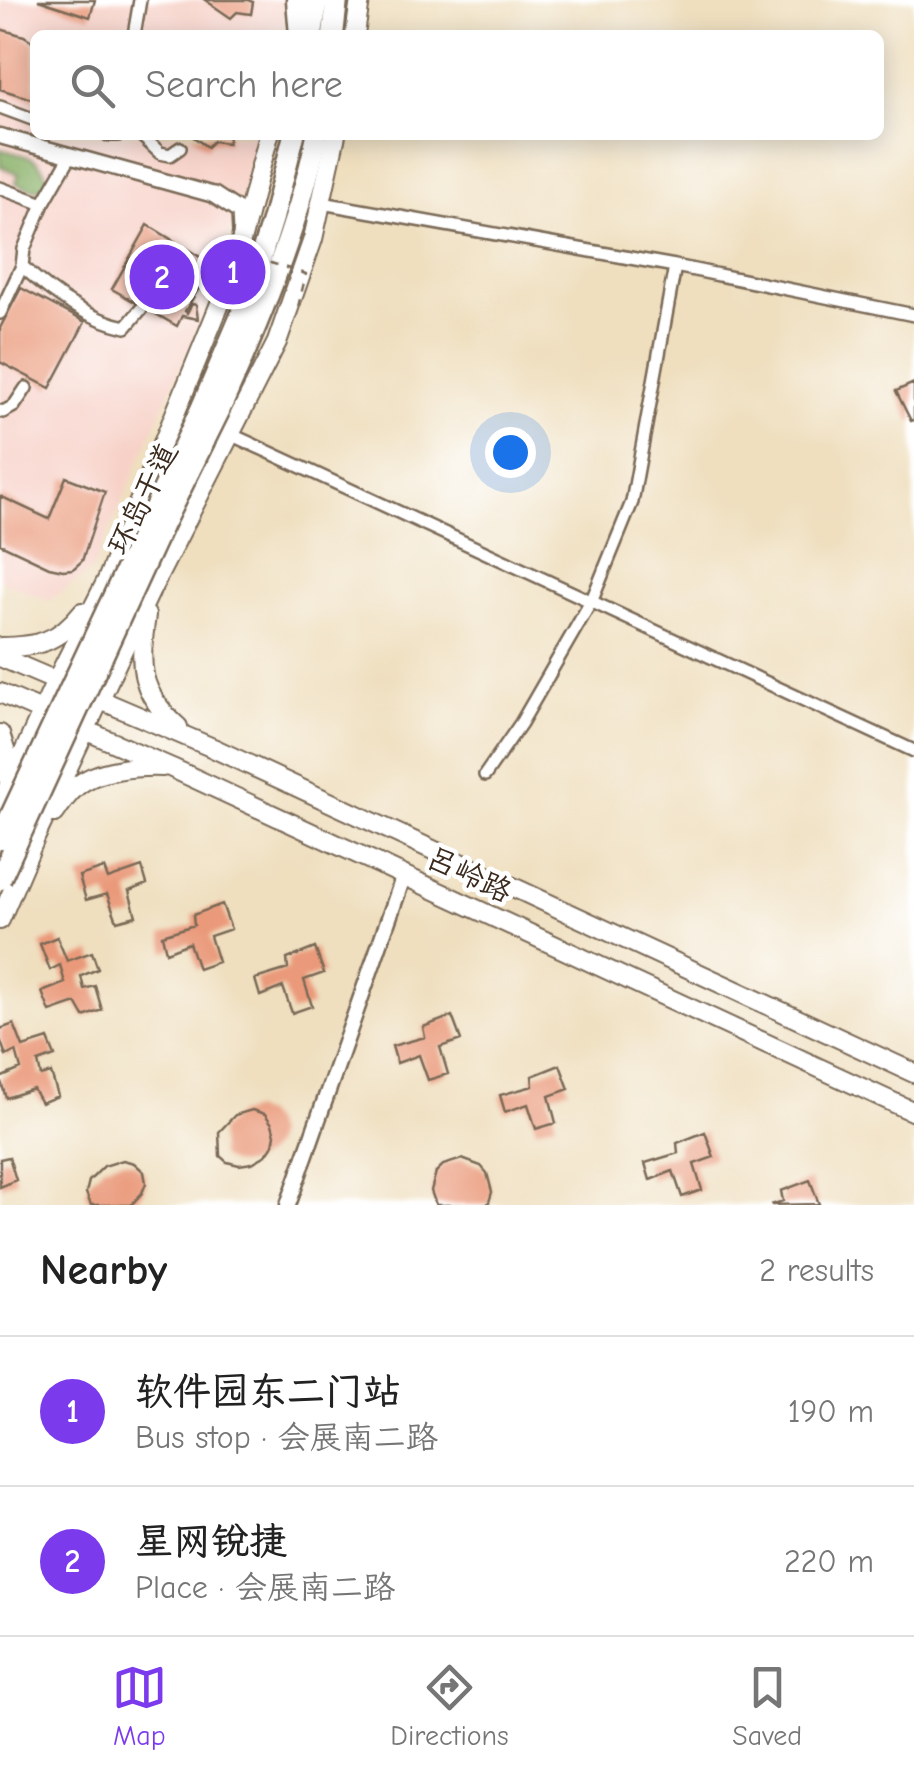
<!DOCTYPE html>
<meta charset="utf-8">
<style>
body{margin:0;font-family:"Comic Neue","LXGW WenKai TC",sans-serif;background:#f2f2f2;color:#222}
.you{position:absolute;left:510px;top:452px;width:35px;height:35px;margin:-25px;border:8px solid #fff;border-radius:50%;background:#1a73e8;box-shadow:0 0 0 15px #1a73e833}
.badge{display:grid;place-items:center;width:65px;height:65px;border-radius:50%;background:#7c3aed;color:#fff;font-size:32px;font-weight:700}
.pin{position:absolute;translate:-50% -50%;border:5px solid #fff;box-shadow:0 2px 10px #0006}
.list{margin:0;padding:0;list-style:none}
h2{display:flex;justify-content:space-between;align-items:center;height:130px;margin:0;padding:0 40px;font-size:42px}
h2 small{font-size:32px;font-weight:400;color:#767676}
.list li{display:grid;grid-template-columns:65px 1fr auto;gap:30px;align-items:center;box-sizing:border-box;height:150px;padding:0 40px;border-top:2px solid #e0e0e0}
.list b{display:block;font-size:38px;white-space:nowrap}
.list p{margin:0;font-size:32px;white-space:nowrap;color:#767676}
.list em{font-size:32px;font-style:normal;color:#767676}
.icon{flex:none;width:55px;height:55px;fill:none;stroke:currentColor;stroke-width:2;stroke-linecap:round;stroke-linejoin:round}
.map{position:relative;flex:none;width:914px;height:1205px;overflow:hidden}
.search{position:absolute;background:#fff;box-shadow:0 5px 25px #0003;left:30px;right:30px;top:30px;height:110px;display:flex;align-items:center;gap:25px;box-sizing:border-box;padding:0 35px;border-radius:15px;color:#767676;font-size:38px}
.sheet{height:430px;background:#fff}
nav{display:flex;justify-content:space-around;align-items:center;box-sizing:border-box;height:140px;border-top:2px solid #e0e0e0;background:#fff;font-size:28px;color:#767676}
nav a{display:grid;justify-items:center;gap:5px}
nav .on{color:#7c3aed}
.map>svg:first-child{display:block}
.built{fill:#f7d1c7}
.forest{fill:#87af65;stroke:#616c42;stroke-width:2.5}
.building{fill:#ea9a7a}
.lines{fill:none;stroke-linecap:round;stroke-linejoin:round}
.minor-casing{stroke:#7a6956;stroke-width:16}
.tertiary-casing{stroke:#7a6956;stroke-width:19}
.secondary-casing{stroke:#7a6956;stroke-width:20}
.primary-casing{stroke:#7a6956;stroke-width:22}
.trunk-casing{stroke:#7a6956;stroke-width:25}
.minor{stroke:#fff;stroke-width:11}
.tertiary{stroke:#fff;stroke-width:14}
.secondary{stroke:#fff;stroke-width:15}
.primary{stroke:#fff;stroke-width:18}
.trunk{stroke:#fff;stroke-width:20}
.trunk-bridge-casing{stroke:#7a6956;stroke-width:25;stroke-linecap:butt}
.path-bridge{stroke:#7a6956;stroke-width:2.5;stroke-dasharray:8 8;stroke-linecap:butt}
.trunk-bridge{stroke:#fff;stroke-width:20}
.labels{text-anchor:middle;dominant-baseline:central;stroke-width:9;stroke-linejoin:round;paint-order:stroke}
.street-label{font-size:30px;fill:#3b2a1e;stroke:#fff}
</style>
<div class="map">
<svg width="914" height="1205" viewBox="0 0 914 1205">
<rect width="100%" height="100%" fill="#fff"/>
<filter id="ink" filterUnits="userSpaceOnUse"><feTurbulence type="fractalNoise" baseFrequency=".01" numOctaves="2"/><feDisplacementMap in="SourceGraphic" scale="20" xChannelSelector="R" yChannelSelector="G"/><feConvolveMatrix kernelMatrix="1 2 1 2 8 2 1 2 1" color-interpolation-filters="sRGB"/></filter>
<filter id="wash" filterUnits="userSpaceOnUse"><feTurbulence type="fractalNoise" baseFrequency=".0048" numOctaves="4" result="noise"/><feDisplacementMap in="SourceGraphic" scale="40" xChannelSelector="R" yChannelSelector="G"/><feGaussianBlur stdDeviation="2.25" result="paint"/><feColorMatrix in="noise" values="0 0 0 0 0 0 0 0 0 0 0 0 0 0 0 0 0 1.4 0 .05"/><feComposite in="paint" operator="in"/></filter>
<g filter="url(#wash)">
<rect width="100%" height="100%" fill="#efdfbf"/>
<path class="built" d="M0,0H285L282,35H35V135H259L213,293L92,570L49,601L0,580Z"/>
<path class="forest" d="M0,149C24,156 39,154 49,181C40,195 28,188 16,183L19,174L0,166Z"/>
<g id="blocks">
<path class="building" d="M38,0H95L90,17Z
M205,0H248L253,2L251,14L237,12L231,18Z
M0,29L24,36L35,43V100L0,89Z
M191,135H229L228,143L213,141L207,147Z
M148,225L213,265L185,311L187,313L192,304L196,305L198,319L182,316L177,326L112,289Z
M21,288L85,322L50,388L0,362V328Z
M914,383V420L911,421L896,391Z
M66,477L105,492L82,561L73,569L63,570L49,567L0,544V496L49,519Z
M142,867L147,884L129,891L136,916L117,921L107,894L86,900L79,876L104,868L108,879Z
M222,904L231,929L210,936L218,962L198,969L189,943L166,952L162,935L194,925L193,915Z
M57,937L67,961L92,952L98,969L81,976L84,989L95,986L102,1010L84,1017L76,1003L50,1012L42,992L65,983L60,965L50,970L40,944Z
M315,948L324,973L304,980L312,1006L292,1013L283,987L260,996L255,979L288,969L287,959Z
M452,1016L461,1040L440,1047L448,1074L428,1080L419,1055L397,1063L392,1046L425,1037L423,1027Z
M14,1024L23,1047L48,1039L55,1056L38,1062L41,1076L51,1073L58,1096L41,1103L33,1089L6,1098L0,1078L21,1069L16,1051L6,1056L0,1039V1029Z
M560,1065L569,1089L549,1096L556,1123L536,1129L528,1104L505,1112L500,1095L533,1086L532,1076Z
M252,1110L265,1114L272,1124L275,1135L273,1145L266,1155L252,1163L239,1165L227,1162L220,1156L219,1132L235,1115Z
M705,1132L714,1157L694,1164L702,1190L682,1197L673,1171L650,1180L645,1163L678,1153L677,1143Z
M9,1157L16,1180L0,1187V1159Z
M462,1159L481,1166L487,1173L492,1192L489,1202L487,1205H436L431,1191L436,1172L443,1165Z
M123,1160L134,1163L144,1172L146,1183L142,1193L131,1205H91L86,1193L89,1181L104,1166Z
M810,1180L819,1204L771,1205L783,1201L781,1191Z"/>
</g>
</g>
<g filter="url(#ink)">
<use href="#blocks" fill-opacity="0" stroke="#7a6956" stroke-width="2.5"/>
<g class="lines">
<defs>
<path id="minor" d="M134,35L140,0
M0,107L35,120
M108,135H118
M141,135L160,153L170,155L180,148
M0,188L43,204L71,155
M322,203L675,266L914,315
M43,204L24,249L22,266C51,293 87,319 126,327L141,309
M0,313L22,266
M0,411L3,412L14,406L26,388
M230,434L914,751
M485,775L521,723L592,600L632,502L675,266"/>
<path id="tertiary" d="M0,136L214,195
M288,1205L404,875"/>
<path id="secondary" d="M214,195L240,212L241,232"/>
<path id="primary" d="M355,35L360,0
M146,615C139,666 138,691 178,727
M0,647C38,647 58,642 82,612
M0,657L213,748L914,1073
M0,693L172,768L914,1112
M0,734L6,753L9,783
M0,805L56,681L107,580L233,272L269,135
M55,813C61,804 68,794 76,787C96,769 137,766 163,767
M0,920L36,836L149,594L277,342L313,239L336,135"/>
<path id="trunk" d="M297,0L300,35
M312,35L317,0
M333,35L337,0
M202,407L246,304L273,218L294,135
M219,411C259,322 297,231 317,135"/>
</defs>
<use href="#minor" class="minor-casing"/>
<use href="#tertiary" class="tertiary-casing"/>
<use href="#secondary" class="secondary-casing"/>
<use href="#primary" class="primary-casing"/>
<use href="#trunk" class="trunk-casing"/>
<use href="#minor" class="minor"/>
<use href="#tertiary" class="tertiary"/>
<use href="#secondary" class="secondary"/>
<use href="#primary" class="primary"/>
<use href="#trunk" class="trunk"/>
<defs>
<path id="trunk-bridge" d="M0,839L202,407
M0,879L163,524L219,411"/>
</defs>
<use href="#trunk-bridge" class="trunk-bridge-casing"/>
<path class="path-bridge" d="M233,229L229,250L306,274L298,307"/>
<use href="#trunk-bridge" class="trunk-bridge"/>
</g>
</g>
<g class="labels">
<g class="street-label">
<text transform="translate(143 499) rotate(-64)">环岛干道</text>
<text transform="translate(469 875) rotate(25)">吕岭路</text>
</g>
</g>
</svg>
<div class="you"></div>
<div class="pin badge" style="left:233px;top:272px">1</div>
<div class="pin badge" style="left:162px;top:277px">2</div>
<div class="search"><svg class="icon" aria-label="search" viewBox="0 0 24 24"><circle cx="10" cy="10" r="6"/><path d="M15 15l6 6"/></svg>Search here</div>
</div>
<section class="sheet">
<h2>Nearby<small>2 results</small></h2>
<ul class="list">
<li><span class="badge">1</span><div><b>软件园东二门站</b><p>Bus stop · 会展南二路</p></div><em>190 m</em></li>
<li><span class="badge">2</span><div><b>星网锐捷</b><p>Place · 会展南二路</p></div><em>220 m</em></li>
</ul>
</section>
<nav>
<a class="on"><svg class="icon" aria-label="map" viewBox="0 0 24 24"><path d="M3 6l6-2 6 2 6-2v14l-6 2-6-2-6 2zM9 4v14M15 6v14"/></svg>Map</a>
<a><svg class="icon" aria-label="directions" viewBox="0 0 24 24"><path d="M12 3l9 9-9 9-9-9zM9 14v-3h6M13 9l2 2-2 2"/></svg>Directions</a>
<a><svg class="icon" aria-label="saved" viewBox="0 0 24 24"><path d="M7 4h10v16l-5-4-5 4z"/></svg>Saved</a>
</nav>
